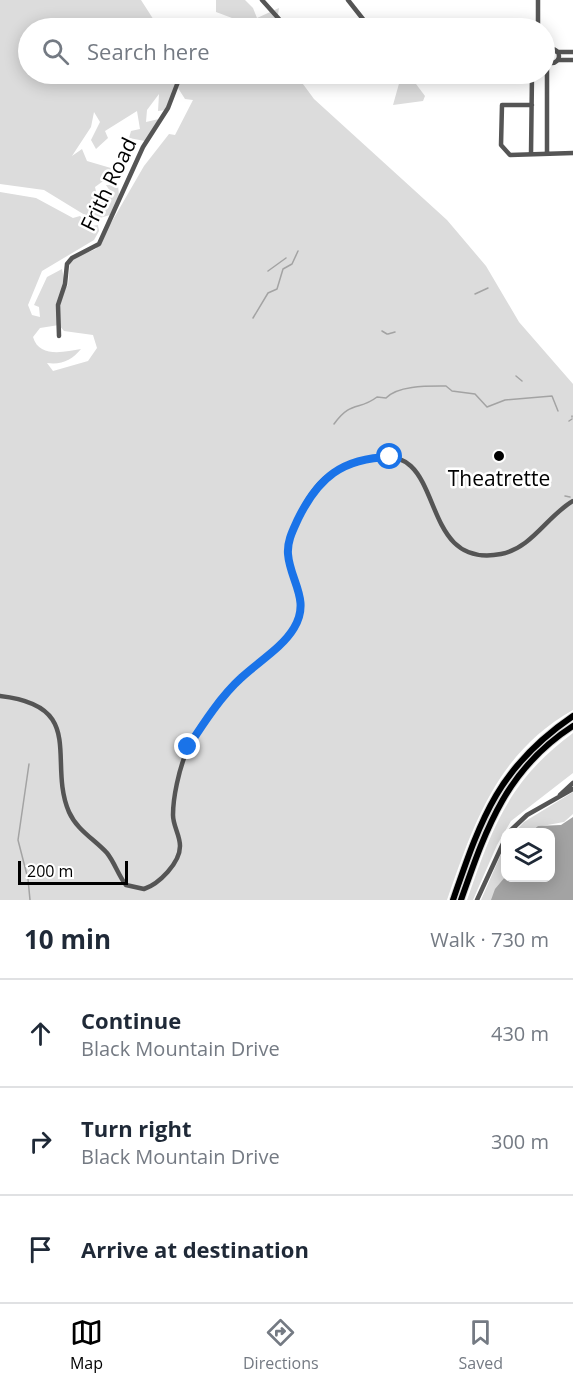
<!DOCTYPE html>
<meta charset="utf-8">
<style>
body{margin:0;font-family:"Open Sans",sans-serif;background:#f6f6f7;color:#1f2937}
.controls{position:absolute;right:18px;bottom:18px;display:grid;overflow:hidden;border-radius:12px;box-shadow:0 3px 15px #0003}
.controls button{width:54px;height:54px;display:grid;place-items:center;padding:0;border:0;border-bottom:2px solid #e0e1e3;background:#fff;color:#1f2937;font:30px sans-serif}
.scale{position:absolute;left:18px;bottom:15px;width:110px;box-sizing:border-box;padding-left:6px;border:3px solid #000;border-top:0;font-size:16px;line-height:21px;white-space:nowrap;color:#000;-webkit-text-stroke:4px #fff;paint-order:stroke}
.stop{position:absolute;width:18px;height:18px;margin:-14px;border:4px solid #1a73e8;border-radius:50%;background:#fff}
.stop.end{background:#1a73e8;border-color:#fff;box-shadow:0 2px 6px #0008}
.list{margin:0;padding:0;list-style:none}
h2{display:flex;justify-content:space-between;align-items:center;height:78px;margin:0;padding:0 24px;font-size:26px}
h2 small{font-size:20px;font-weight:400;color:#747a83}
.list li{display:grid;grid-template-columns:39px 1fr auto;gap:18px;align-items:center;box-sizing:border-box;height:108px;padding:0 24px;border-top:2px solid #e0e1e3}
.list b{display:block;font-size:22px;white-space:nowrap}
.list p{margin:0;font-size:20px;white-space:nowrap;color:#747a83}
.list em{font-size:20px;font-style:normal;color:#747a83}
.icon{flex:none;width:33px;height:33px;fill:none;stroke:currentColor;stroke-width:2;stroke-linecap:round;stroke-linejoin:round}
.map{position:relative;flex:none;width:573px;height:900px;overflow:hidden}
.search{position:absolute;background:#fff;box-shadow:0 3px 15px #0003;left:18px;right:18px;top:18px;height:66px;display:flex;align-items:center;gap:15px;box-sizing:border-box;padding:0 21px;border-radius:33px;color:#747a83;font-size:22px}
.sheet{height:402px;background:#fff}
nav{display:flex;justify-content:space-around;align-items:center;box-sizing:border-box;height:84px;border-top:2px solid #e0e1e3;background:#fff;font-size:16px;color:#747a83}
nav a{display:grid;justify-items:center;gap:3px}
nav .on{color:#000}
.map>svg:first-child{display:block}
.green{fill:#dcdcdc;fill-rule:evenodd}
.water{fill:#a3a3a3}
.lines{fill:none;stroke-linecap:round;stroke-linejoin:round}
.stream{stroke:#a3a3a3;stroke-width:1.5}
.highway-casing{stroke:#dbdbdb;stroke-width:8}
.minor{stroke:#555;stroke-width:4.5}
.highway{stroke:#000;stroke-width:6}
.route{stroke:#1a73e8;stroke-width:8}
.poi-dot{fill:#000;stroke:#fff;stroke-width:2}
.labels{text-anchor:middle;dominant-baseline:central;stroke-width:5;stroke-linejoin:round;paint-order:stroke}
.street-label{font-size:21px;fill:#000;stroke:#fff}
.poi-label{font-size:21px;fill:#000;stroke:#fff}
</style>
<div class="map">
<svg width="573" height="900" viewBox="0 0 573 900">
<rect width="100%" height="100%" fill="#fff"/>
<path class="green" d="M0,0H141L159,28H28V74H179L166,110L158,111L159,94L147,110L146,122L159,119L145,141L129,138L131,131L140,129L137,111L105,131L108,138L96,149L91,140L100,122L94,112L91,127L72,156L82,149L87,161L121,171L118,180L106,179L95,187L99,204L112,194L106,185H118L119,196L110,215L93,220L44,190L0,184Z
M216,0H245L253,8L257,18L279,8L276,28H228L232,18L216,12Z
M182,74H302L300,80L314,99L447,220L486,266L519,322L573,384V710C497,753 474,823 447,900H0V192L36,198L73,218L80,216L91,226L98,225L99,231L94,240L42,271L28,305L32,315L40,317L39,307L34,305L47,277L62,269L65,283L62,292L68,285L70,263L75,257L96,249L144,166L169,134L175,135L193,100L185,99L178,88ZM59,325L64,331L93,335L97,348L88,361L53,371L47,363C62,365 72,360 81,349C64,352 39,358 33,337L40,328Z
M400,80H413L425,96L423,101L393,105Z
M573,733V773L511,821L497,845L473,900H467C492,828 509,780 573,733Z
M573,792V814L564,822L542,826L534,832H515L524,822Z
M505,845L506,878L494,900H481Z"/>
<path class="water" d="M573,817V900H491L495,889L505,877L550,878V832H531L538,826L561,825Z"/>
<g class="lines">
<path class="stream" d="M268,271L286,258
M475,294L488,288
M253,318L268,293L277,289L283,269L292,264L298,251
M382,331L387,334
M388,334L395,332
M516,376L522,381
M572,417V416
M569,421L572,419
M334,424C351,400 359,411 377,397L386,398C398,385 429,386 446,386L452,391L475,394L487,407L505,400L552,396L558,411
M565,496L570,497
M29,764L18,840L28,879L30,900"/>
<defs>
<path id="highway" d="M453,900C481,819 498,767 573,716
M461,900C486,829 506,769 573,726"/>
</defs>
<use href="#highway" class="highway-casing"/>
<path class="minor" d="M262,0L279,19L281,28
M348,0L370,28
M538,28V0
M545 56a7 7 0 1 1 14 0a7 7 0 1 1-14 0Z
M557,52H573
M558,60H573
M547,61V153
M532,105H502L501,145L510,155L573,153
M531,154L532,74
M59,336L58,305L65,284L67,264L72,258L99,244L143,147L168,108L181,74
M0,696C88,706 47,761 69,812C77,830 94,839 107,853C115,863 118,875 126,885L144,889C159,884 180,863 180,846C180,835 173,826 173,815C173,797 179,770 186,753C195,731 222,697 239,680C258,661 289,645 298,619C307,596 293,580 288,558C284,536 310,488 329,475C339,468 354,464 367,460C451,434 412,571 501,554C532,548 547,516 573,501
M560,795L573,783
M509,832L527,815L573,789
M477,900L506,837"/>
<use href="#highway" class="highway"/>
</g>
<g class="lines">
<path class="route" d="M188,747C203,724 221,696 241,678C258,662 282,648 294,628C311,600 290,581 288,554C287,541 293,530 298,519C318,478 342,458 390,457"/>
</g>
<circle class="poi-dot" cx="499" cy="456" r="6"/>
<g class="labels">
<g class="street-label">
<text transform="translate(108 184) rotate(-64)">Frith Road</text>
</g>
<g class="poi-label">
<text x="499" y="478">Theatrette</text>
</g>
</g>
</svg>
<div class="controls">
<button><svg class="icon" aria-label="layers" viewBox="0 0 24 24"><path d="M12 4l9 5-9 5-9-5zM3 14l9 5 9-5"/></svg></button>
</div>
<div class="scale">200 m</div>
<div class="stop" style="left:390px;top:457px"></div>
<div class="stop end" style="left:188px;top:747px"></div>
<div class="search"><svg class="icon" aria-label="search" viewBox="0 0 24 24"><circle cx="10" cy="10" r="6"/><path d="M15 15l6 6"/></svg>Search here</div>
</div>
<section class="sheet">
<h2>10 min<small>Walk · 730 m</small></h2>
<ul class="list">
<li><svg class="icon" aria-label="ahead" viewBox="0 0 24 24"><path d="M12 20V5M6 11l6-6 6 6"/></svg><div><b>Continue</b><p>Black Mountain Drive</p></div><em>430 m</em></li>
<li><svg class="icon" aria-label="right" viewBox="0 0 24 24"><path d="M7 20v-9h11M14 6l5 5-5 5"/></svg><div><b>Turn right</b><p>Black Mountain Drive</p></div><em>300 m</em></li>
<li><svg class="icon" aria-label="arrive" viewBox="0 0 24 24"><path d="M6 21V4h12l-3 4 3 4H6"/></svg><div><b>Arrive at destination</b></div></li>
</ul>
</section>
<nav>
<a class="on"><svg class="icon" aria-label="map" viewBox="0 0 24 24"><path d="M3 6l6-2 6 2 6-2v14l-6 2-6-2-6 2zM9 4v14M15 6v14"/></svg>Map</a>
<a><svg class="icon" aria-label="directions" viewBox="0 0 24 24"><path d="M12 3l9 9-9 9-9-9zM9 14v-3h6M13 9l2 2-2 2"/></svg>Directions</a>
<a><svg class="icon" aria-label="saved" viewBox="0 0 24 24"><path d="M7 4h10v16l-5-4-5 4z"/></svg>Saved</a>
</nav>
